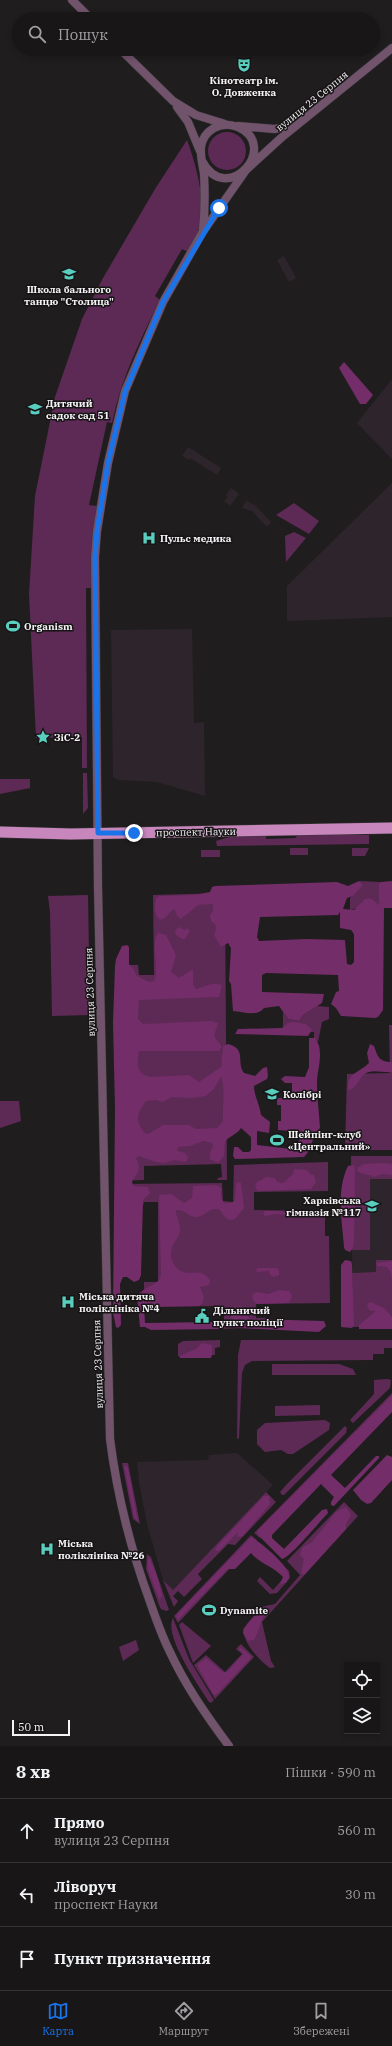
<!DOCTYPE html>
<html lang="uk">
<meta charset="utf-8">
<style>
body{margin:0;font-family:"IBM Plex Serif",serif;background:#252324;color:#f1f3f6}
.controls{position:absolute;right:12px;bottom:12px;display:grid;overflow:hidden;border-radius:0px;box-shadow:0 2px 6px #0003}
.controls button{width:36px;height:36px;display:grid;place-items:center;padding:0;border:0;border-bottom:1px solid #363536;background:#181617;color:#f1f3f6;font:20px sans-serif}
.scale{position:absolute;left:12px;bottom:10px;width:58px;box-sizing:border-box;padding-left:4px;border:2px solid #f5f3f5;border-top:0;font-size:11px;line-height:14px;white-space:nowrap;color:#f5f3f5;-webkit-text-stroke:3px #171416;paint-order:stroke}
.stop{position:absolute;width:12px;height:12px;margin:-9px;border:3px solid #1a73e8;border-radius:50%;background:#fff}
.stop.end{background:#1a73e8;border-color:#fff;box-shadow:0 1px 4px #0008}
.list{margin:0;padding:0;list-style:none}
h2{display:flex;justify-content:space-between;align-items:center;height:52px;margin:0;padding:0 16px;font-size:17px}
h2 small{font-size:13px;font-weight:400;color:#9f9fa1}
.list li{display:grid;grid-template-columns:26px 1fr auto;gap:12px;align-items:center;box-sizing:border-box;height:64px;padding:0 16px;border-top:1px solid #363536}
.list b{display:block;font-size:15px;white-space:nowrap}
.list p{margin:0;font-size:13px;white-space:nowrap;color:#9f9fa1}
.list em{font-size:13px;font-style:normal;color:#9f9fa1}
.icon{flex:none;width:22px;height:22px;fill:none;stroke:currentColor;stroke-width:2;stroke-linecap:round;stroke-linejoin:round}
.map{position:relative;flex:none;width:392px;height:1746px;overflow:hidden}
.search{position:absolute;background:#181617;box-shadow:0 2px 6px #0003;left:12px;right:12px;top:12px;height:44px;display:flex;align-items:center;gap:10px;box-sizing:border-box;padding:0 14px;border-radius:22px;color:#9f9fa1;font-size:15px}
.sheet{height:244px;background:#181617}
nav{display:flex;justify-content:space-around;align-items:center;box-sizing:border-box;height:56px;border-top:1px solid #363536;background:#181617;font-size:11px;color:#9f9fa1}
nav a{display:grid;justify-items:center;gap:2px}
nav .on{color:#1a73e8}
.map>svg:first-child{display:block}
.built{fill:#2d252b}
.green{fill:#5c2a55}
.forest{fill:#732d69;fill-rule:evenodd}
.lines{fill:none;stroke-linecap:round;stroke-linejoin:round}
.minor-casing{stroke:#3a3739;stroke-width:9}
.major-casing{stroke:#3a3739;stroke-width:12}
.minor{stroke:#72536c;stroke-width:8}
.major{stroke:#c786bc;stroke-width:11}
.route{stroke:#1a73e8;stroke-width:5}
.labels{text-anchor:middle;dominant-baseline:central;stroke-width:3;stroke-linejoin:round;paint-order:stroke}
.poi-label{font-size:10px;font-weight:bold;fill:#f5f3f5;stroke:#171416;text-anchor:start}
.street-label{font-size:10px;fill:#f5f3f5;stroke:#171416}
</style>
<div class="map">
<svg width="392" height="1746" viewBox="0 0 392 1746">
<rect width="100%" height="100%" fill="#201d1f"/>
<path class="built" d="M284,256L296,278L289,282L277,260Z
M392,379V459L357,423Z
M188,447L221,468L217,475L190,458L189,460L182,456Z
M392,483V617L287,621V586Z
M231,488L239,494L230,506L224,501L228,497L226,495Z
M246,501L255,505L271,522L267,527L252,511L242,508Z
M192,629L194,723L204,722L205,796L157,782L118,780L113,777L111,630Z
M351,1162H392V1326L353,1327Z
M237,1453L273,1485L173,1590L163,1580L147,1524L139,1482L137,1462L208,1460L209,1455Z"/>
<path class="green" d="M208 151a19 19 0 1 1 38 0a19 19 0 1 1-38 0Z
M187,140C196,164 208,207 198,232C195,239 191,245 188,252L182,249L155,296L160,300C140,340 121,379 112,423L107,422L89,505L97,506L93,534V588H86L87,768H82V737L36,738L29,594L35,496L55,397L82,319L103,278L155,189Z
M294,503L319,521L309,534L276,515Z
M294,532L306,538L286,562L285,536Z
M83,773H87L88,808L83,814Z
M0,779H30V788L0,794Z
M298,835H369V844L217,846L216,841L233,836H266V839L295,838Z
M290,848H308V855H290Z
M352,848H369L365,856H352Z
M201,850H220V857H201Z
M359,881L381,882L379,906L371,898C362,900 359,910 350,910V898L362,885Z
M225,893L227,1180H217L218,1178L222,1177L221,1164L144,1166V1180L121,1181L119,965H138L139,975H154L153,895Z
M88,895L90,1015L52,1016L50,912L48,896Z
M317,1006L329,1007V1019L322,1022L318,1042L314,1038V1032H311L306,1024L283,1028V1012L288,1019L299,1021L303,1015Z
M389,1025H392V1150H345L347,1074L390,1073Z
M0,1101H19L21,1121L0,1128Z
M351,1156H392V1179H370V1250H352Z
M328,1162V1191L254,1192V1210L325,1211V1236H329L330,1303L256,1304V1318H266V1327L218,1329V1320H224V1306L144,1307V1282H158V1202H144L143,1205H121V1184L222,1183L223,1201L233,1202L234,1165Z
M376,1260H392V1326L353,1327L352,1273L376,1272Z
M220,1340V1347L215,1348V1355L178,1356V1344L183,1341Z
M241,1340H392V1348H384V1354H373V1360L252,1361L245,1365L242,1373L239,1438L237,1439L238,1355Z
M272,1364H339L353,1369L356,1375H272Z
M387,1379L391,1380L390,1388L353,1423L350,1420L374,1394V1380Z
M392,1393V1399L260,1538L254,1533Z
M320,1405V1415L275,1416V1406Z
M325,1420L330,1423L329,1430L293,1454H288L281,1450L265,1452L257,1444V1430L265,1423Z
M345,1426L347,1428L346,1433L284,1495H282L280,1492L287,1484Z
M122,1463H128L140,1524L133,1519Z
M266,1492L276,1502L235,1545L228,1544L198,1574L202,1579L184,1597L178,1591L173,1596L178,1601L174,1607L163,1580L173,1590Z
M344,1502L358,1516L262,1622L271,1661L275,1667L270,1668C259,1661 243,1642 243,1629L261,1607L275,1604L300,1575L287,1561Z
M251,1535L257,1540L178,1623L174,1616Z
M147,1554L151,1557L169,1610L166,1611L161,1609L159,1605L146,1569Z
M283,1565L289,1571L290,1578L277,1593L270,1594L257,1581L260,1577L273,1590L288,1573Z
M173,1618L189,1659L214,1700L211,1703L209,1702C199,1686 163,1635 173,1618Z
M182,1622L211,1646L193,1663L179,1625Z
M136,1640L139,1650L123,1661L119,1647Z
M241,1644L254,1657L215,1699L194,1665L206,1655L225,1672L242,1654L236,1649Z"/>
<path class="forest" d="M344,362L373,395L366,404H360L339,368Z
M359,881L362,884V886L353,896L347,898L343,909L354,910L365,899L371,898L379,905V884L381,882L392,881V908H384L383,1010L378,1017L375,1018L341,1016L336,1008L331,1004L336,992L339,991L338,975L266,973L262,975V992L324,994L322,1003L303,1015L299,1021L288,1019L279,1006L264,1008C257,1017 244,1012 233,1011L231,984L229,981L231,948L228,943L221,947L214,935L216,929L215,924L211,921L210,915L213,911V904L198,905L181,919L177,916L175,910H172L165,918L160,920C153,914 155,906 156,898L159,896L195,895L210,892L212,887L215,886L337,882L348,886ZM340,912V928L351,930L354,934V962L351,965L347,964L345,940L306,939L259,941L257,937L260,917L338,915Z
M179,927L185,930L187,928L190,931L185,939H182L176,935L175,931Z
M158,933L166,935L176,955L171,972L179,978L193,969V985L196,989C206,987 211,981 222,985L219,997L139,1000L138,1019L143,1024L211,1021L218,1023L214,1036L222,1047L219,1051H139C137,1063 136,1075 151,1077L189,1075L199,1082L221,1067L223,1046L228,1044C247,1049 236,1062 244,1073L255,1076L263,1068L267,1067L268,1076L267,1079L254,1086C254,1096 260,1105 261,1115L270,1122L269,1133L257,1131V1145L291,1149L298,1143L303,1132L278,1130V1121H281V1105H277V1098H292V1083H285L281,1079L285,1076L305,1077L309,1067V1038H315C325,1051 317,1069 317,1083C317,1098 319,1113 320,1128C311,1136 313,1149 304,1157L235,1159L233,1156L234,1147H238L243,1152H249L251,1150V1137L241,1128C237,1135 226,1137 225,1143C224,1147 225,1152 224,1156L218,1163L210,1159V1152L213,1146L212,1143L204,1141L190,1146L178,1147L177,1151L185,1153L188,1157L187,1161L184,1162L174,1160L165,1163L156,1162L139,1156L136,1158L139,1166L138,1172L132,1181L133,1186L148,1187L150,1193L143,1200L141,1275L139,1280L134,1282L127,1277H123L120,1284L121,1325L118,1328L116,1327L113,1313L115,1108L113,1023L115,966L116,959L122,946L127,945L129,947V964L134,970L137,976L149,982L154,981C160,966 150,945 158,933ZM221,1077C226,1090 222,1107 223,1121L217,1128L196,1129L189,1125H163L150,1133L146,1134C134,1122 137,1113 146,1101L156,1100L162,1102L172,1097L191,1098L206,1096L214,1089Z
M293,1022L306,1024L312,1030L308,1036L235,1034L238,1029L282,1028L288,1023Z
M370,1044L374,1046C378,1057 379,1062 392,1062V1072C385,1073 376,1070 369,1072C359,1074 359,1088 348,1090C347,1072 358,1074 369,1063L367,1053Z
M384,1163L392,1164V1175L382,1174L374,1177C369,1174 360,1175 357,1170L358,1167L364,1164Z
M353,1165L355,1166L354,1240L353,1248L350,1252L345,1250L344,1247C342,1221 336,1190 348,1166Z
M294,1169L307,1170L311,1175H314L316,1182L311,1189L258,1191L255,1187L257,1182L267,1177L275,1178L277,1182L283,1183L293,1174Z
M238,1182L241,1183L244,1208L235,1219C226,1222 224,1216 220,1210C209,1206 207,1216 197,1217C189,1218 185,1209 176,1210C176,1217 181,1224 180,1231C179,1236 175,1241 173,1245C167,1259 176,1274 191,1273C199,1272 204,1272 210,1280L209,1285L200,1287L204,1297L202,1304L199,1306L144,1307L145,1323L212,1322L219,1325L221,1329L151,1330L145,1327H140L137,1297C144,1285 159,1286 161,1275L159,1195L171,1194L184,1203L192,1198L193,1186L216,1185L221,1188V1198L224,1203H230L235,1201L236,1184Z
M265,1211H280L289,1213L288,1215L276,1214L265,1216L263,1213Z
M345,1260L351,1261L352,1264L354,1325L352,1328L341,1327V1265Z
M392,1261V1283L391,1272L387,1267L377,1266V1263Z
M257,1268H277L279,1271V1275L273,1277L270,1275L269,1271L256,1272Z
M280,1290L289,1291L292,1296L289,1303L256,1304L252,1298L253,1294L257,1292L268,1294Z
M370,1302L384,1308L392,1317V1329H359V1325L376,1311L369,1310L367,1304Z
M239,1306L242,1307L249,1318L254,1319L324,1321L326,1326L319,1332L238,1328C232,1324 230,1318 231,1311Z
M202,1343L212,1345V1354L211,1358H180L179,1356L196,1349Z
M392,1395V1412L331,1475L345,1488L376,1456H379V1458L334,1506L331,1505V1502L334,1497L321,1484L272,1535V1538L284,1549L322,1510L327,1509L328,1513C320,1521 290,1558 282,1559L258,1535L257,1531Z
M387,1455L392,1457V1480L371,1503L367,1504L361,1500L353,1490Z
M124,1466H127L128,1468L138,1522L134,1517Z
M264,1496H269L270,1504L243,1536L237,1537L238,1532L221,1549L218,1551L215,1550L217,1546Z
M346,1507L351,1515L346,1524V1529L304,1575L301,1573L304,1559L300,1555L302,1548L312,1542L336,1512Z
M251,1537C260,1542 290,1566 289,1577C288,1579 287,1581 286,1583L280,1584L283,1577C273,1566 260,1564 251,1553L235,1569H228L226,1571L178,1620L176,1616L178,1613Z
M148,1559H150C155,1570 160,1583 162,1596L159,1599L148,1570Z
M261,1612L264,1615C260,1623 259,1632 254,1640L248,1641L243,1633C245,1625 253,1616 261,1612Z
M240,1647L251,1656L250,1659L218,1693L215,1695L213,1694L197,1665L206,1658L223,1672H227L243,1654L239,1649Z"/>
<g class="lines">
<defs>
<path id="minor" d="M72,0L91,19
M120,49L173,101L196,115L225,124
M177,107L188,122L200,151
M238,126L274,129L294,126
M202,161C227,208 281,146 238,127C230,124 221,124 214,128C207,132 202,139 201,147C200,156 203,166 204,174C205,193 205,211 203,229
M229,1746C206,1715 185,1685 169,1650C161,1634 155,1616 149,1599C130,1547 117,1494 110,1439L98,887L95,557L97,531L108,463L125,391L163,302L202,233L246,170L281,138L392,48"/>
<path id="major" d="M0,832L71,834L392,828"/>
</defs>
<use href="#minor" class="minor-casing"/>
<use href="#major" class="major-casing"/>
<use href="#minor" class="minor"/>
<use href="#major" class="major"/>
</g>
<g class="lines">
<path class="route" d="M134,833H98L95,557L97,531L108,463L125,392L163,302L219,208"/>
</g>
<defs>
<symbol id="theatre-bare" viewBox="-9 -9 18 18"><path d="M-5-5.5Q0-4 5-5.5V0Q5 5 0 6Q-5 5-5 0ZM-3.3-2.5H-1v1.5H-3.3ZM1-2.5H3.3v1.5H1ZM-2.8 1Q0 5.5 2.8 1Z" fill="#59cebe" stroke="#171416" stroke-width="2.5" paint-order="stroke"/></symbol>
<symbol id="school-bare" viewBox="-9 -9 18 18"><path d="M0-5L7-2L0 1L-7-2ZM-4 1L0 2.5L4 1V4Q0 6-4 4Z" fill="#59cebe" stroke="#171416" stroke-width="2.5" paint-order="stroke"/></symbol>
<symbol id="hospital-bare" viewBox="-9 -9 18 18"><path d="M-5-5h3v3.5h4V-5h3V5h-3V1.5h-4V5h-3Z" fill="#59cebe" stroke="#171416" stroke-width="2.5" paint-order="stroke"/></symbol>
<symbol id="stadium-bare" viewBox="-9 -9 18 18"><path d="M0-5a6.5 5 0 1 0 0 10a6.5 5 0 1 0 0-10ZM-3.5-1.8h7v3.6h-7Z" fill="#59cebe" stroke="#171416" stroke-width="2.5" paint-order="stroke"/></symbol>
<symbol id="sight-bare" viewBox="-9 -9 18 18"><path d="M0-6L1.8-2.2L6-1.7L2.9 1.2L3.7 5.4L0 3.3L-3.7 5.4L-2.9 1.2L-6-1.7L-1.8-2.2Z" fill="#59cebe" stroke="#171416" stroke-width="2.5" paint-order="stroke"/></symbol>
<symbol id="civic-bare" viewBox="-9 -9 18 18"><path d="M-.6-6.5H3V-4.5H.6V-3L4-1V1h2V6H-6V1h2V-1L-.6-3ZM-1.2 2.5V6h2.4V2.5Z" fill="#59cebe" stroke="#171416" stroke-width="2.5" paint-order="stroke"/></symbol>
</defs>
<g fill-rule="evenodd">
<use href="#theatre-bare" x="234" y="55" width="20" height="20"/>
<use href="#school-bare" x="59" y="264" width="20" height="20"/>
<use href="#school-bare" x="25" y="399" width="20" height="20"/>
<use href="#hospital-bare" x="139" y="528" width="20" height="20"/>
<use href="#stadium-bare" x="3" y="616" width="20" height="20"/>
<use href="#sight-bare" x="33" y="727" width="20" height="20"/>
<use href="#school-bare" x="262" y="1084" width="20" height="20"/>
<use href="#stadium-bare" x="267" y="1130" width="20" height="20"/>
<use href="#school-bare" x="362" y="1196" width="20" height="20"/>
<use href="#hospital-bare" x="58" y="1292" width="20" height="20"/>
<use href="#civic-bare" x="192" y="1306" width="20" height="20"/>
<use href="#hospital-bare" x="37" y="1539" width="20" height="20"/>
<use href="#stadium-bare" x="199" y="1600" width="20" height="20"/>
</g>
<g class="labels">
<g class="poi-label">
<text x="244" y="80" text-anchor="middle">Кінотеатр ім.<tspan x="244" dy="12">О. Довженка</tspan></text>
<text x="69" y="289" text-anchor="middle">Школа бального<tspan x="69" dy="12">танцю "Столица"</tspan></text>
<text x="46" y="403">Дитячий<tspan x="46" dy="12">садок сад 51</tspan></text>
<text x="160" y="538">Пульс медика</text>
<text x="24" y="626">Organism</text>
<text x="54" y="737">ЗіС-2</text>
<text x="283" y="1094">Колібрі</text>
<text x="288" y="1134">Шейпінг-клуб<tspan x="288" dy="12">«Центральний»</tspan></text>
<text x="361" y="1200" text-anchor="end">Харківська<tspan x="361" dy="12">гімназія №117</tspan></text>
<text x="79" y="1296">Міська дитяча<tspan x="79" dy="12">поліклініка №4</tspan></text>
<text x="213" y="1310">Дільничий<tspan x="213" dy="12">пункт поліції</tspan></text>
<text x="58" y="1543">Міська<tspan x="58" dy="12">поліклініка №26</tspan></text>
<text x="220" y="1610">Dynamite</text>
</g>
<g class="street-label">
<text transform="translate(312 101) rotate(-39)">вулиця 23 Серпня</text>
<text transform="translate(196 832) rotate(-1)">проспект Науки</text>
<text transform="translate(90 992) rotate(-92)">вулиця 23 Серпня</text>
<text transform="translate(98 1364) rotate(-92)">вулиця 23 Серпня</text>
</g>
</g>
</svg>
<div class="controls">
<button><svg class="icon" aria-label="locate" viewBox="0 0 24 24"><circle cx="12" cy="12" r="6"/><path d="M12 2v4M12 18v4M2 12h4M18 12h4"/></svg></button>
<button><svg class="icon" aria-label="layers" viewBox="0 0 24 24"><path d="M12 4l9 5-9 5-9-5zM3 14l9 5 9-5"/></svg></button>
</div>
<div class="scale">50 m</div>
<div class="stop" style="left:219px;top:208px"></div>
<div class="stop end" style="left:134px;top:833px"></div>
<div class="search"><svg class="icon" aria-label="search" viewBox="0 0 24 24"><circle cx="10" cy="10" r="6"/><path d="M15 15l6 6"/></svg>Пошук</div>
</div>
<section class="sheet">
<h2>8 хв<small>Пішки · 590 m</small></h2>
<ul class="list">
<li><svg class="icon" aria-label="ahead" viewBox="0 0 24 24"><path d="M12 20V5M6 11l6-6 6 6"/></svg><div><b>Прямо</b><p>вулиця 23 Серпня</p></div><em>560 m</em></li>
<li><svg class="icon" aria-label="left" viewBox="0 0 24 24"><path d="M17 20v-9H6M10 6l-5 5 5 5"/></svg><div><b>Ліворуч</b><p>проспект Науки</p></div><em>30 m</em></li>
<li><svg class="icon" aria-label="arrive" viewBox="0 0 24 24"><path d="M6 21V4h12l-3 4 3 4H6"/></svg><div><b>Пункт призначення</b></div></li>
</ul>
</section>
<nav>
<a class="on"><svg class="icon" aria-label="map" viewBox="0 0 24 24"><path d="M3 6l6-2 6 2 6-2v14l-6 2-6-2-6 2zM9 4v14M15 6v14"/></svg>Карта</a>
<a><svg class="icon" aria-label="directions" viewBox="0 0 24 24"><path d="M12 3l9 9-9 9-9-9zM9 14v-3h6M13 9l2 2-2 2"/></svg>Маршрут</a>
<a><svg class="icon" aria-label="saved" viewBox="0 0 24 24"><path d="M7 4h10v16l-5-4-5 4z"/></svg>Збережені</a>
</nav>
